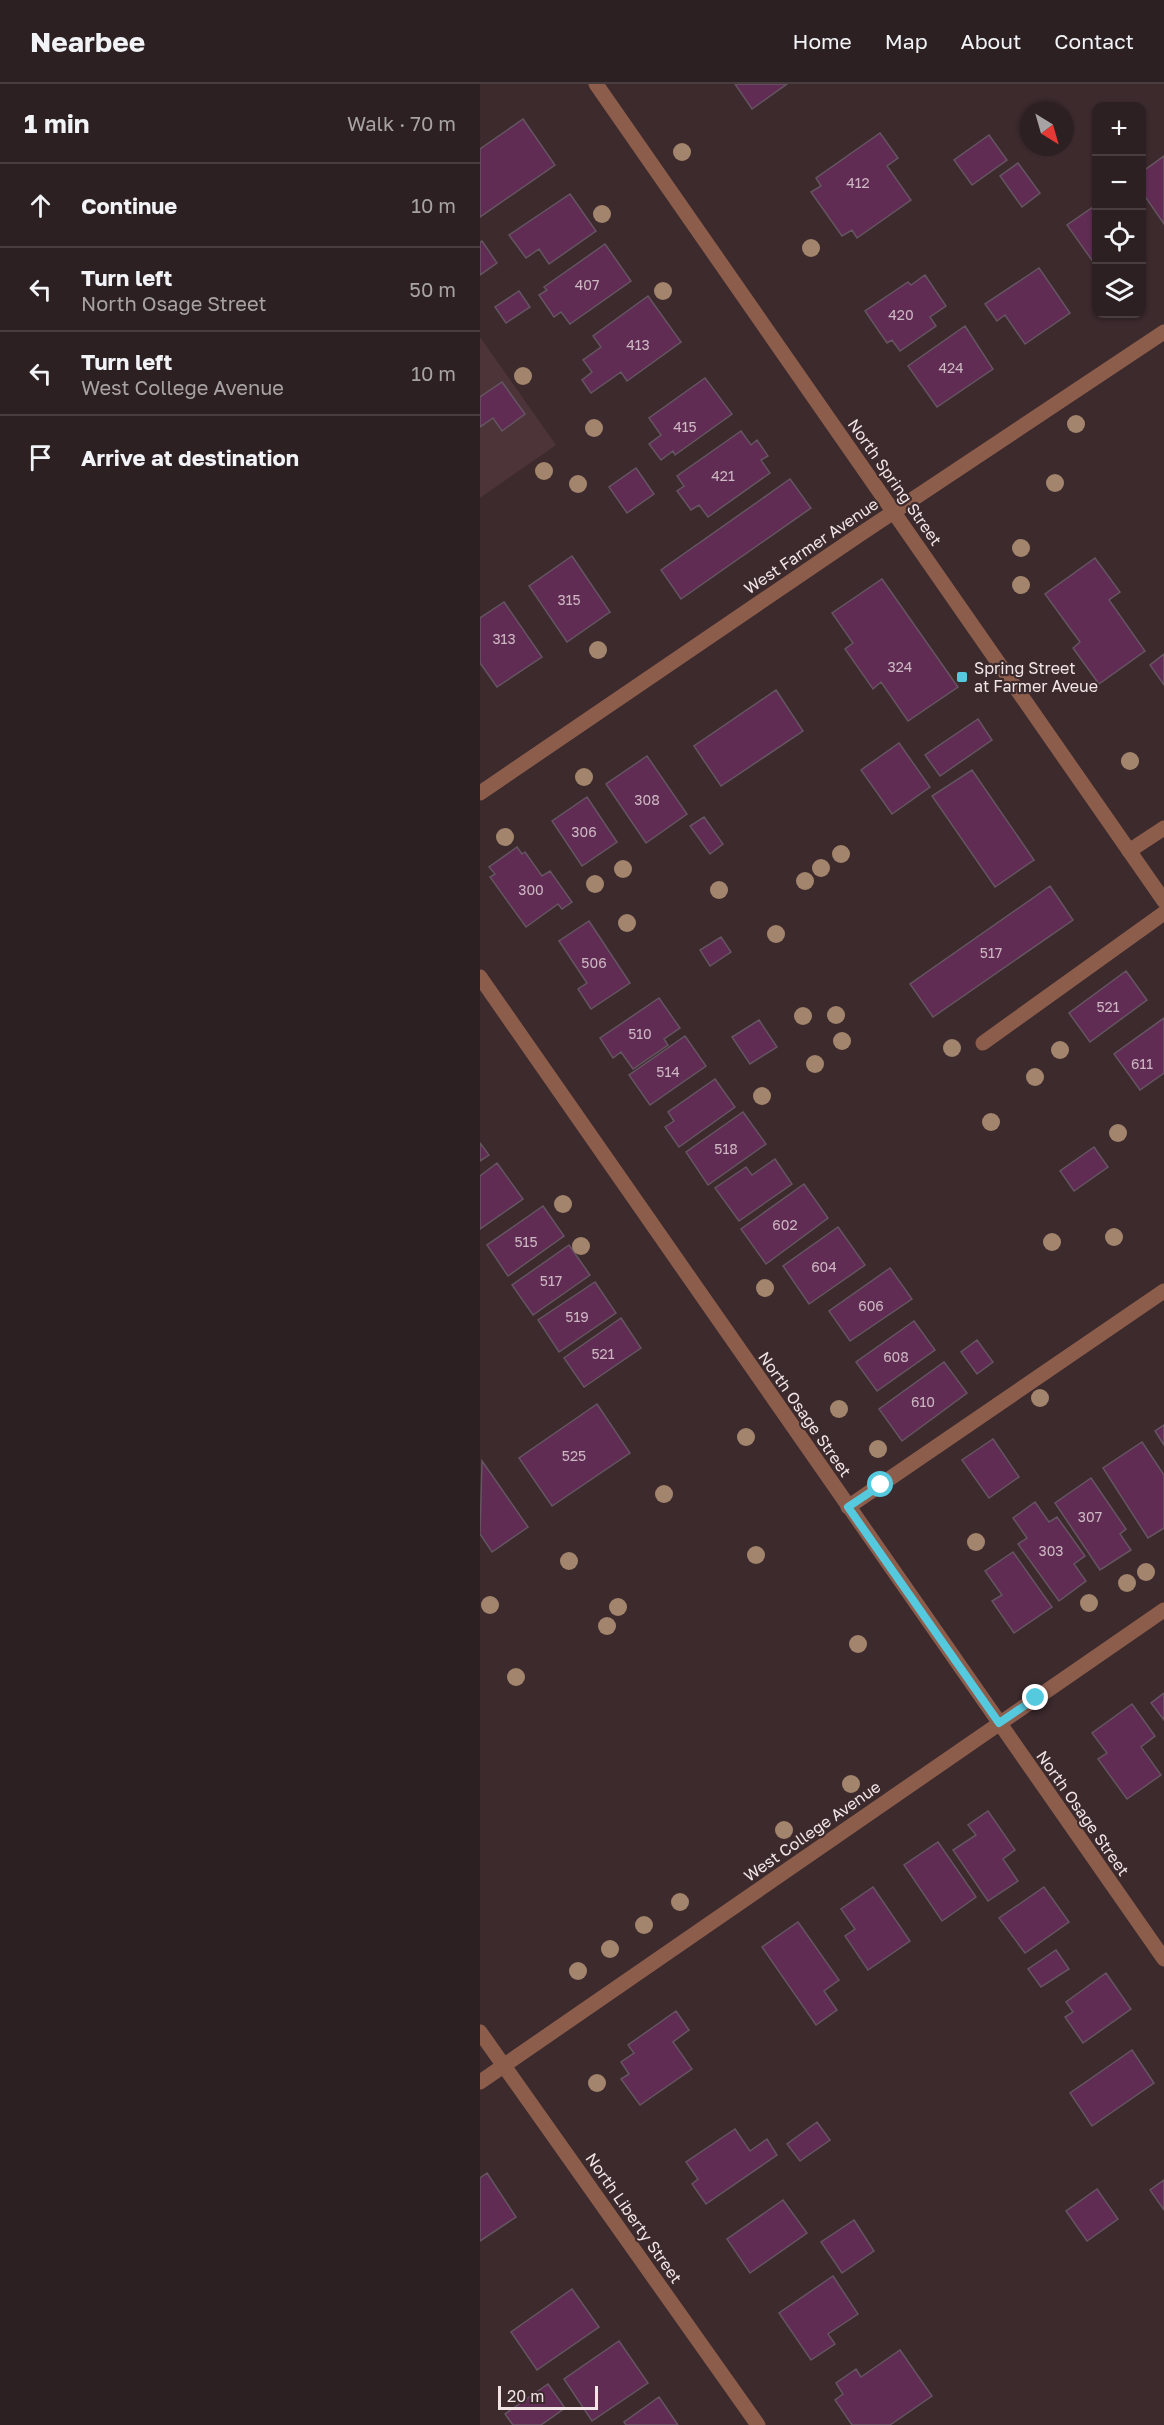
<!DOCTYPE html>
<meta charset="utf-8">
<style>
body{margin:0;font-family:"Golos Text",sans-serif;background:#392d2f;color:#f1f3f6}
.controls{position:absolute;right:18px;top:18px;display:grid;overflow:hidden;border-radius:12px;box-shadow:0 2px 4px #0004}
.controls button{width:54px;height:54px;display:grid;place-items:center;padding:0;border:0;border-bottom:2px solid #483e40;background:#2d2022;color:#f1f3f6;font:30px sans-serif}
.compass{position:absolute;left:540px;top:18px;width:54px;height:54px;border-radius:50%;background:#2d2022;box-shadow:0 2px 4px #0004;rotate:143deg}
.scale{position:absolute;left:18px;bottom:15px;width:100px;box-sizing:border-box;padding-left:6px;border:3px solid #f1e5e6;border-top:0;font-size:16px;line-height:21px;white-space:nowrap;color:#f1e5e6;-webkit-text-stroke:4px #3c2a2d;paint-order:stroke}
.stop{position:absolute;width:18px;height:18px;margin:-14px;border:4px solid #55cadf;border-radius:50%;background:#fff}
.stop.end{background:#55cadf;border-color:#fff;box-shadow:0 2px 6px #0008}
.list{margin:0;padding:0;list-style:none}
h2{display:flex;justify-content:space-between;align-items:center;height:78px;margin:0;padding:0 24px;font-size:26px}
h2 small{font-size:20px;font-weight:400;color:#a7a3a5}
.list li{display:grid;grid-template-columns:39px 1fr auto;gap:18px;align-items:center;box-sizing:border-box;height:84px;padding:0 24px;border-top:2px solid #483e40}
.list b{display:block;font-size:22px;white-space:nowrap}
.list p{margin:0;font-size:20px;white-space:nowrap;color:#a7a3a5}
.list em{font-size:20px;font-style:normal;color:#a7a3a5}
.icon{flex:none;width:33px;height:33px;fill:none;stroke:currentColor;stroke-width:2;stroke-linecap:round;stroke-linejoin:round}
.map{position:relative;flex:none;width:684px;height:2341px;overflow:hidden}
header{display:flex;align-items:center;gap:36px;box-sizing:border-box;height:84px;padding:0 30px;background:#2d2022;border-bottom:2px solid #483e40}
header strong{font-size:28px}
nav{display:flex;gap:33px;margin-inline-start:auto;font-size:21px}
main{display:flex}
aside{flex:1;background:#2d2022}
.map>svg:first-child{display:block}
.built{fill:#4d3438}
.building{fill:#602c54;stroke:#655561;stroke-width:1.5}
.lines{fill:none;stroke-linecap:round;stroke-linejoin:round}
.service{stroke:#8d5d4c;stroke-width:15}
.minor{stroke:#8d5d4c;stroke-width:15}
.tertiary{stroke:#8d5d4c;stroke-width:15}
.tree{fill:#a3856d}
.route{stroke:#55cadf;stroke-width:8}
.poi-dot{fill:#55cadf;stroke:#3c2a2d;stroke-width:2}
.labels{text-anchor:middle;dominant-baseline:central;stroke-width:4.5;stroke-linejoin:round;paint-order:stroke}
.number-label{font-size:14px;fill:#cdb7c2}
.street-label{font-size:16px;fill:#f1e5e6;stroke:#3c2a2d}
.poi-label{font-size:16px;fill:#f1e5e6;stroke:#3c2a2d;text-anchor:start}
</style>
<header>
<strong>Nearbee</strong>
<nav><a>Home</a><a>Map</a><a>About</a><a>Contact</a></nav>
</header>
<main>
<aside>
<h2>1 min<small>Walk · 70 m</small></h2>
<ul class="list">
<li><svg class="icon" aria-label="ahead" viewBox="0 0 24 24"><path d="M12 20V5M6 11l6-6 6 6"/></svg><div><b>Continue</b></div><em>10 m</em></li>
<li><svg class="icon" aria-label="left" viewBox="0 0 24 24"><path d="M17 20v-9H6M10 6l-5 5 5 5"/></svg><div><b>Turn left</b><p>North Osage Street</p></div><em>50 m</em></li>
<li><svg class="icon" aria-label="left" viewBox="0 0 24 24"><path d="M17 20v-9H6M10 6l-5 5 5 5"/></svg><div><b>Turn left</b><p>West College Avenue</p></div><em>10 m</em></li>
<li><svg class="icon" aria-label="arrive" viewBox="0 0 24 24"><path d="M6 21V4h12l-3 4 3 4H6"/></svg><div><b>Arrive at destination</b></div></li>
</ul>
</aside>
<div class="map">
<svg width="684" height="2341" viewBox="0 0 684 2341">
<rect width="100%" height="100%" fill="#3c2a2d"/>
<path class="built" d="M0,253L76,361L0,414Z"/>
<path class="building" d="M255,0H307L272,25Z
M43,35L75,81L0,133V65Z
M400,49L418,74L407,82L431,116L377,154L372,146L362,152L331,108L341,102L336,94Z
M509,51L527,76L492,101L474,76Z
M684,72V140L662,108V88Z
M538,79L560,109L542,123L520,92Z
M90,110L116,147L69,180L59,165L46,174L29,151Z
M616,121V182L587,141Z
M2,157L17,179L0,191V158Z
M125,160L151,197L90,240L81,228L74,233L59,211L67,206L64,203Z
M559,184L590,229L545,260L525,231L517,237L505,220Z
M445,191L466,222L450,233L456,242L420,267L412,256L407,259L385,227L428,198L431,201Z
M39,207L50,223L26,239L15,223Z
M168,212L201,258L147,297L141,288L111,309L102,296L112,288L103,276L121,263L113,252Z
M485,242L513,285L457,323L428,282Z
M225,294L252,330L195,371L193,367L181,376L169,360L181,351L169,334Z
M22,298L45,330L22,347L13,334L0,343V313Z
M261,347L271,361L277,356L288,372L281,376L290,389L228,433L219,421L211,426L197,407L204,402L197,392Z
M156,384L174,410L147,429L129,403Z
M310,395L331,424L201,515L181,486Z
M92,472L130,528L87,558L49,502Z
M615,474L640,508L629,516L665,567L619,600L593,564L600,558L565,510Z
M402,495L478,603L428,637L401,598L393,605L365,565L373,559L352,529Z
M24,518L62,573L17,603L0,579V534Z
M684,570V601L670,581Z
M296,606L323,647L241,702L214,662Z
M498,635L512,656L460,692L445,671Z
M419,659L450,703L412,730L381,686Z
M167,672L207,730L166,759L126,700Z
M492,686L554,776L515,803L452,712Z
M107,713L137,758L102,782L72,737Z
M224,733L243,760L230,770L210,742Z
M37,763L42,770L45,768L62,792L70,787L92,818L82,825L78,820L46,843L10,793L15,790L9,783Z
M570,802L593,836L453,933L430,900Z
M109,837L150,899L111,925L98,905L107,899L79,857Z
M241,853L251,868L230,882L220,866Z
M646,887L667,916L610,958L589,929Z
M179,914L200,944L184,955L188,961L153,985L141,968L133,974L120,954Z
M684,934V989L660,1006L634,970Z
M279,936L297,963L270,980L252,953Z
M205,952L226,982L170,1021L149,991Z
M235,995L255,1023L199,1063L185,1043L194,1037L188,1028Z
M263,1028L286,1060L228,1101L206,1068Z
M0,1059L9,1071L0,1077Z
M614,1063L628,1083L594,1107L580,1087Z
M295,1075L312,1100L259,1137L235,1104L266,1083L272,1091Z
M17,1079L43,1115L0,1145V1092Z
M324,1100L348,1134L286,1180L261,1145Z
M63,1122L84,1152L28,1192L7,1161Z
M358,1143L385,1181L329,1220L303,1182Z
M89,1161L110,1191L53,1231L32,1201Z
M410,1184L432,1215L370,1257L349,1227Z
M115,1198L136,1229L79,1268L58,1236Z
M141,1234L161,1264L104,1303L84,1274Z
M434,1237L455,1266L397,1307L376,1278Z
M497,1256L513,1278L497,1290L481,1268Z
M464,1278L487,1309L422,1357L399,1325Z
M117,1320L150,1369L72,1422L39,1374Z
M684,1341V1361L675,1347Z
M513,1355L539,1393L509,1414L482,1376Z
M662,1358L684,1391V1444L668,1454L623,1384Z
M2,1377L48,1443L12,1468L0,1450Z
M611,1394L646,1445L640,1450L651,1466L620,1486L575,1419Z
M555,1418L569,1438L577,1433L605,1472L594,1480L606,1497L579,1517L538,1460L547,1454L533,1434Z
M533,1468L572,1523L534,1549L512,1517L522,1511L505,1487Z
M684,1609V1636L671,1619Z
M652,1620L675,1652L661,1663L681,1691L647,1715L618,1675L627,1669L612,1649Z
M508,1727L535,1766L523,1775L538,1797L508,1817L473,1766L496,1751L488,1741Z
M458,1758L496,1813L462,1837L424,1781Z
M393,1803L430,1857L388,1886L365,1852L375,1845L361,1825Z
M564,1803L589,1838L545,1869L519,1834Z
M318,1838L359,1896L344,1907L357,1926L336,1941L282,1863Z
M576,1866L589,1885L561,1903L548,1885Z
M626,1889L651,1925L603,1959L585,1933L593,1928L586,1918Z
M196,1927L209,1946L193,1958L212,1985L160,2021L141,1995L149,1990L141,1978L154,1969L148,1961Z
M652,1966L674,1999L612,2042L590,2009Z
M337,2038L350,2056L320,2077L307,2060Z
M255,2045L270,2067L287,2055L297,2071L226,2120L212,2100L218,2095L206,2078Z
M7,2089L36,2133L0,2157V2094Z
M684,2096V2126L670,2106Z
M617,2105L638,2135L607,2157L586,2127Z
M303,2116L327,2149L270,2189L247,2155Z
M374,2136L394,2167L362,2189L341,2158Z
M353,2192L378,2230L348,2250L355,2260L331,2276L299,2229Z
M92,2205L119,2243L57,2286L31,2248Z
M139,2257L168,2299L112,2337L84,2295Z
M420,2266L452,2312L410,2341H372L355,2316L363,2310L356,2299L376,2285L381,2293Z
M68,2300L85,2324L61,2341H33L25,2330Z
M179,2313L198,2341H146L144,2338Z"/>
<g class="lines">
<path class="service" d="M649,767L684,744
M503,959L684,829
M368,1423L684,1207"/>
<path class="minor" d="M0,709L379,451L684,248
M0,893L684,1875
M0,1948L278,2341
M0,1998L684,1526"/>
<path class="tertiary" d="M116,0L684,817"/>
</g>
<g class="tree">
<circle cx="202" cy="68" r="9"/>
<circle cx="122" cy="130" r="9"/>
<circle cx="331" cy="164" r="9"/>
<circle cx="183" cy="207" r="9"/>
<circle cx="43" cy="292" r="9"/>
<circle cx="596" cy="340" r="9"/>
<circle cx="114" cy="344" r="9"/>
<circle cx="64" cy="387" r="9"/>
<circle cx="575" cy="399" r="9"/>
<circle cx="98" cy="400" r="9"/>
<circle cx="541" cy="464" r="9"/>
<circle cx="541" cy="501" r="9"/>
<circle cx="118" cy="566" r="9"/>
<circle cx="650" cy="677" r="9"/>
<circle cx="104" cy="693" r="9"/>
<circle cx="25" cy="753" r="9"/>
<circle cx="361" cy="770" r="9"/>
<circle cx="341" cy="784" r="9"/>
<circle cx="143" cy="785" r="9"/>
<circle cx="325" cy="797" r="9"/>
<circle cx="115" cy="800" r="9"/>
<circle cx="239" cy="806" r="9"/>
<circle cx="147" cy="839" r="9"/>
<circle cx="296" cy="850" r="9"/>
<circle cx="356" cy="931" r="9"/>
<circle cx="323" cy="932" r="9"/>
<circle cx="362" cy="957" r="9"/>
<circle cx="472" cy="964" r="9"/>
<circle cx="580" cy="966" r="9"/>
<circle cx="335" cy="980" r="9"/>
<circle cx="555" cy="993" r="9"/>
<circle cx="282" cy="1012" r="9"/>
<circle cx="511" cy="1038" r="9"/>
<circle cx="638" cy="1049" r="9"/>
<circle cx="83" cy="1120" r="9"/>
<circle cx="634" cy="1153" r="9"/>
<circle cx="572" cy="1158" r="9"/>
<circle cx="101" cy="1162" r="9"/>
<circle cx="285" cy="1204" r="9"/>
<circle cx="560" cy="1314" r="9"/>
<circle cx="359" cy="1325" r="9"/>
<circle cx="266" cy="1353" r="9"/>
<circle cx="398" cy="1365" r="9"/>
<circle cx="184" cy="1410" r="9"/>
<circle cx="496" cy="1458" r="9"/>
<circle cx="276" cy="1471" r="9"/>
<circle cx="89" cy="1477" r="9"/>
<circle cx="666" cy="1488" r="9"/>
<circle cx="647" cy="1499" r="9"/>
<circle cx="609" cy="1519" r="9"/>
<circle cx="10" cy="1521" r="9"/>
<circle cx="138" cy="1523" r="9"/>
<circle cx="127" cy="1542" r="9"/>
<circle cx="378" cy="1560" r="9"/>
<circle cx="36" cy="1593" r="9"/>
<circle cx="371" cy="1700" r="9"/>
<circle cx="304" cy="1746" r="9"/>
<circle cx="200" cy="1818" r="9"/>
<circle cx="164" cy="1841" r="9"/>
<circle cx="130" cy="1865" r="9"/>
<circle cx="98" cy="1887" r="9"/>
<circle cx="117" cy="1999" r="9"/>
</g>
<g class="lines">
<path class="route" d="M401,1401L368,1423L519,1639L556,1614"/>
</g>
<rect class="poi-dot" x="476" y="587" width="12" height="12" rx="3"/>
<g class="labels">
<g class="number-label">
<text x="378" y="98">412</text>
<text x="107" y="200">407</text>
<text x="421" y="230">420</text>
<text x="158" y="260">413</text>
<text x="471" y="283">424</text>
<text x="205" y="342">415</text>
<text x="243" y="391">421</text>
<text x="89" y="515">315</text>
<text x="24" y="554">313</text>
<text x="420" y="582">324</text>
<text x="167" y="715">308</text>
<text x="104" y="747">306</text>
<text x="51" y="805">300</text>
<text x="511" y="868">517</text>
<text x="114" y="878">506</text>
<text x="628" y="922">521</text>
<text x="160" y="949">510</text>
<text x="662" y="979">611</text>
<text x="188" y="987">514</text>
<text x="246" y="1064">518</text>
<text x="305" y="1140">602</text>
<text x="46" y="1157">515</text>
<text x="344" y="1182">604</text>
<text x="71" y="1196">517</text>
<text x="391" y="1221">606</text>
<text x="97" y="1232">519</text>
<text x="123" y="1269">521</text>
<text x="416" y="1272">608</text>
<text x="443" y="1317">610</text>
<text x="94" y="1371">525</text>
<text x="610" y="1432">307</text>
<text x="571" y="1466">303</text>
</g>
<g class="street-label">
<text transform="translate(415 398) rotate(55)">North Spring Street</text>
<text transform="translate(331 462) rotate(-34)">West Farmer Avenue</text>
<text transform="translate(325 1330) rotate(55)">North Osage Street</text>
<text transform="translate(603 1729) rotate(55)">North Osage Street</text>
<text transform="translate(332 1747) rotate(-35)">West College Avenue</text>
<text transform="translate(154 2134) rotate(55)">North Liberty Street</text>
</g>
<g class="poi-label">
<text x="494" y="584">Spring Street<tspan x="494" dy="18">at Farmer Aveue</tspan></text>
</g>
</g>
</svg>
<div class="controls">
<button>+</button>
<button>−</button>
<button><svg class="icon" aria-label="locate" viewBox="0 0 24 24"><circle cx="12" cy="12" r="6"/><path d="M12 2v4M12 18v4M2 12h4M18 12h4"/></svg></button>
<button><svg class="icon" aria-label="layers" viewBox="0 0 24 24"><path d="M12 4l9 5-9 5-9-5zM3 14l9 5 9-5"/></svg></button>
</div>
<svg class="compass" viewBox="-18 -18 36 36"><path d="M0-13l5 13h-10z" fill="#e53935"/><path d="M0 13l5-13h-10z" fill="#a7a3a5"/></svg>
<div class="scale">20 m</div>
<div class="stop" style="left:401px;top:1401px"></div>
<div class="stop end" style="left:556px;top:1614px"></div>
</div>
</main>
